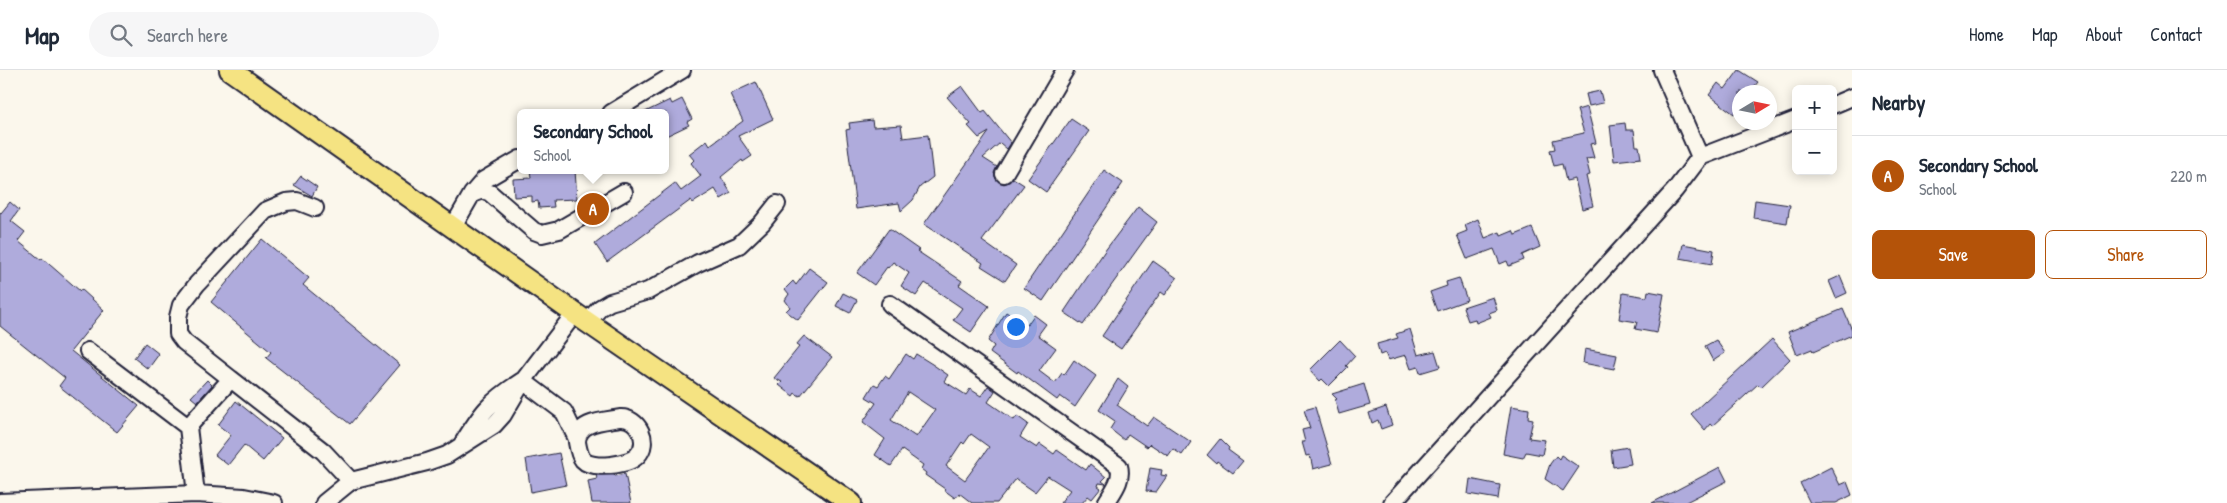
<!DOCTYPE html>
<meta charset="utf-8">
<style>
body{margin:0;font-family:"Patrick Hand",sans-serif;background:#f6f6f7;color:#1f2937}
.controls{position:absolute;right:15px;top:15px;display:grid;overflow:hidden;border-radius:8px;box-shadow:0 2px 12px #0003}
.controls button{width:45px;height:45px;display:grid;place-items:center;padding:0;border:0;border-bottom:1px solid #e0e1e3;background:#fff;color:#1f2937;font:25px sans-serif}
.compass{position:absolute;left:1732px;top:15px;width:45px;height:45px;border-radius:50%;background:#fff;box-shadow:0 2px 12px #0003;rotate:80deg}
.you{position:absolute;left:1015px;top:256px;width:18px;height:18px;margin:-12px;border:4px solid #fff;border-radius:50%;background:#1a73e8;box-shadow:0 0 0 8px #1a73e833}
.badge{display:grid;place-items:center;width:32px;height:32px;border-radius:50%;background:#b45309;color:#fff;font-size:16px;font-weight:700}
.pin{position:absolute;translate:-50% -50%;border:2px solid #fff;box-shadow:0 1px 5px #0006}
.popup{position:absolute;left:517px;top:39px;width:152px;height:65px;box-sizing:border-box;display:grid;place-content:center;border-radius:8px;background:#fff;filter:drop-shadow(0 1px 4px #0005);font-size:16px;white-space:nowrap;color:#747a83}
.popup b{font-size:19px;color:#1f2937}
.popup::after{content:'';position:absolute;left:50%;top:100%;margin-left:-10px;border:10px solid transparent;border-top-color:#fff}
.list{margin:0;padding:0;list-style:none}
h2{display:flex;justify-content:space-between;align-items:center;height:65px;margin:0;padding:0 20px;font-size:21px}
h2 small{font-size:16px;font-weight:400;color:#747a83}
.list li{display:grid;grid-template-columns:32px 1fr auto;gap:15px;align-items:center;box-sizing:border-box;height:80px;padding:0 20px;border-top:1px solid #e0e1e3}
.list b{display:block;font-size:19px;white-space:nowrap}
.list p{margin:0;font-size:16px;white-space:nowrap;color:#747a83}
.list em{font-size:16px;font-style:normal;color:#747a83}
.actions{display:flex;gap:10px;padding:15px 20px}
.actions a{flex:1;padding:11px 0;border:1px solid #b45309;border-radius:8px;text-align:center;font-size:18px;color:#b45309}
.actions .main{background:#b45309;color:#fff}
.icon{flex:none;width:28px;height:28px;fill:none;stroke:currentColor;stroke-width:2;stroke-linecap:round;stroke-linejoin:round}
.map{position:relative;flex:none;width:1852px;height:433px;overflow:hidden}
header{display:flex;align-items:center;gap:30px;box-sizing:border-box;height:70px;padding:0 25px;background:#fff;border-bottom:1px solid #e0e1e3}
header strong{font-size:24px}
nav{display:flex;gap:28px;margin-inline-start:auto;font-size:18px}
.search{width:350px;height:45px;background:#f6f6f7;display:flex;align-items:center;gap:12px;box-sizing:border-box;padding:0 18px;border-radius:28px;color:#747a83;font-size:19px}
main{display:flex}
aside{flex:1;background:#fff}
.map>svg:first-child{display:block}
.building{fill:#afabdc;stroke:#22223b;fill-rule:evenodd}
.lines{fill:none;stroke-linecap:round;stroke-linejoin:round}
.minor-casing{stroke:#22223b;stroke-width:20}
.major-casing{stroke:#22223b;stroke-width:24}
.minor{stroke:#fbf7ec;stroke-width:16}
.major{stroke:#f5e382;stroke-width:20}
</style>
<header>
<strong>Map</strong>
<div class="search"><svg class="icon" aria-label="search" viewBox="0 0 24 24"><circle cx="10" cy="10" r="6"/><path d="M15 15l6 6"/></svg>Search here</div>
<nav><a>Home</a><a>Map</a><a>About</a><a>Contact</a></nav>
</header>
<main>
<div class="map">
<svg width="1852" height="433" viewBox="0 0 1852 433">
<rect width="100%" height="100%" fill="#fbf7ec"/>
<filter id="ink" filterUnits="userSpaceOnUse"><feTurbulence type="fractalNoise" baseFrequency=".02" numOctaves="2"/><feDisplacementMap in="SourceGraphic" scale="10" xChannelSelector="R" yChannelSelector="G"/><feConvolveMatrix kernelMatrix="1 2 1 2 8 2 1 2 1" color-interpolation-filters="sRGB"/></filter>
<g filter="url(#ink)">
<path class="building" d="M1739,0L1758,12L1750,22H1740V36L1734,44L1709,25L1718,13L1725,19Z
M756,12L773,49L738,66L752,86L743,92L742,90L721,107L731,123L721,129L715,119L693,133L691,130L607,192L595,174L675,113L681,121L701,106L691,93L694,90L689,84L707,70L710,75L743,51L730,24Z
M962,16L982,43L985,41L1011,73L1007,79L1000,73L983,88L997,97L994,103L996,109L1004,114L1013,108L1024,115L982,171L1016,195L1005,211L981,196L983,193L924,154L989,62L979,68L968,56L971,54L947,27Z
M1600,21L1603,33L1589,36L1586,24Z
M682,29L692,49L687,52L689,55L666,66V43H643L670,30L672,34Z
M1587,37L1596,73L1590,74L1594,88L1586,89L1590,105L1586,106L1593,136L1582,139L1575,109L1566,111L1562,94L1554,96L1550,80L1555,79L1553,70L1584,63L1577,40Z
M1071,49L1089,61L1046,122L1028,109Z
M872,50L873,57L901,55L903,68L928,65L933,107L920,117L913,130L901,141L899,133L856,139L846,60L850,59L849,53Z
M1625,53L1626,60H1634L1636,76H1639L1641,88L1614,91L1610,55Z
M530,100H575L577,129L553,130L554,137L539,138L538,131L532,132V126L514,127L513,109L531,108Z
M1104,100L1123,113L1043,231L1024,218Z
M301,106L317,117L312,126L294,115Z
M1755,130L1790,135L1787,153L1753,148Z
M10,132L19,140L11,151L25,162L18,171L41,190L42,188L80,221L81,219L104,240L71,281L139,336L117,362L59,316L65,308L0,256V142L1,143Z
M1138,137L1157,152L1083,255L1064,242L1104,182Z
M1478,149L1485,168L1500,162L1501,166L1513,161L1515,165L1532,158L1540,177L1522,185L1524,190L1509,196L1507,191L1500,194L1494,179L1467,189L1457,165L1467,161L1465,155Z
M889,159L919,180L917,181L962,211L959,215L989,236L971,262L953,250L962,238L925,213L916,226L901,216L909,203L893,192L888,198L887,197L874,215L857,203Z
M262,169L309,208L303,215L400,295L350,354L266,288L271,282L211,232Z
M1683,174L1714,180L1712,194L1680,188Z
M1153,191L1177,208L1165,225L1161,222L1121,279L1102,266Z
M809,198L828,212L798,250L786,241L790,237L785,230L789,224L785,219L793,211L796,215Z
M1840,206L1847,223L1836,228L1829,211Z
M1459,208L1467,230L1437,241L1430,222L1447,216L1446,212Z
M1648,221L1664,224L1657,263L1635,259L1637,252L1619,249L1623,223L1647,227Z
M843,223L857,230L850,243L836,236Z
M1493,227L1497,240L1489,243L1491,247L1476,253L1475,249L1468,251L1463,237Z
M1843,239L1852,260V265L1813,282L1812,279L1797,285L1788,262Z
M1006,242L1027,255L1034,245L1046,254L1038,265L1056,278L1039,301L1055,313L1062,303L1064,305L1074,290L1096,306L1075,337L1060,326L1057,330L1018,301L1017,303L990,283L994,276L988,271Z
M1410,259L1418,285L1435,281L1440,297L1420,303L1418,297L1411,299L1406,285L1388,290L1385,283L1380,285L1377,274L1398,268L1396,264Z
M804,266L832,287L800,326L795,323L793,326L779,315L782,312L774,308L799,277L796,275Z
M1772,269L1790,289L1761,317L1758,314L1712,356L1710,354L1705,360L1691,344Z
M1340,270L1355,286L1346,296L1348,297L1329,316L1322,309L1320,311L1310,300Z
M1716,270L1725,283L1713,291L1705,276Z
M145,273L159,284L148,299L134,288Z
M1585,279L1617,285L1614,299L1583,293Z
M906,284L913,289L916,284L932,294L948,305L944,311L966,325L970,319L981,326L988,316L995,321L988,332L1014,350L1017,346L1028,354L1020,367L1037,378L1040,374L1054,384L1057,380L1086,400L1090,394L1106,407L1102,411L1106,414L1099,413L1098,416L1101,418L1092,429L1088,426L1082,433H1060L1070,420L1048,406L1035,422L1016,409L997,433H972L959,423L955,428L944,420L945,419L925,405L926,403L921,399L923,395L902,380L891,396L875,385L885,369L863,352L876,333L866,327L874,314L878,316L885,306L889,309ZM908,322L935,340L916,367L891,350ZM971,364L989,377L965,410L946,396L962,372L964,374Z
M1118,309L1128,317L1117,335L1147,356L1154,347L1191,372L1182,385L1173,379L1168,386L1150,374L1147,377L1128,364L1124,370L1110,359L1115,351L1099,340Z
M207,310L212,315L197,332L191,327Z
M1364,314L1370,335L1339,344L1335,330L1337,329L1332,324Z
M236,331L282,368L263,391L244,375L228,395L215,385L231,365L218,355Z
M1511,336L1529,339L1528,348L1533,349L1529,368L1545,370L1542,385L1526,382L1523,388L1503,384Z
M1315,337L1332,394L1313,399L1310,385L1306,386L1302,372H1305L1302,360L1310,358L1304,340Z
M1386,337L1392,355L1381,359L1378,350L1372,353L1369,343Z
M1220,369L1229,378L1228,380L1243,391L1233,403L1217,391L1216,393L1207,385Z
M1628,377L1631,394L1613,397L1611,380Z
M559,383L566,415L531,422L526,389Z
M1561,385L1579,397L1563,421L1545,409L1550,394L1556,386L1559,389Z
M1720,397L1727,411L1684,433H1652Z
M1831,397L1840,415L1847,412L1852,425L1836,433H1810L1800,413Z
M1150,398L1162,400L1161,405L1167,406L1156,422L1146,421Z
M625,404L631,433H592L588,411L597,409L596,405H614L615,406Z
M1470,409L1500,415L1498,429L1468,424Z"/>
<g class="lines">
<defs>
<path id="minor" d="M1662,0L1700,87
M1833,35L1852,27
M611,43L682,0
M1004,104L1065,0
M472,124L483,120L490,123L534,161L542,164L559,160L624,122
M453,157L472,124L484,110L520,89
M890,234L1119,396C1123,410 1113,421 1106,433
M587,252L600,238L610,232L648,221L698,193L739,175L762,153L777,134
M88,281L188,357
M231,309L184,272L178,264V247L181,235L197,214L265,141L286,132L297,131L315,138
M523,311L564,342L577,369
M620,348C638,347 651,372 637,386C628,395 592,400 583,390C579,385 578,378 577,372C577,351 605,351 620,348Z
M461,376C482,342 488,333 522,311
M196,424L188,357L231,309L323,381L351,411
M0,432L196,424L244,427L274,433
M324,433L351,411L427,392L447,385L494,355L503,345L523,311L575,243
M1392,433L1675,120L1700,87L1796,50"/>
<path id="major" d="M230,0L587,252L851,433"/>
</defs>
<use href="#minor" class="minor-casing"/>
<use href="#major" class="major-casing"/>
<use href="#minor" class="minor"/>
<use href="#major" class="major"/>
</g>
</g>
</svg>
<div class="controls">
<button>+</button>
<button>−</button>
</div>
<svg class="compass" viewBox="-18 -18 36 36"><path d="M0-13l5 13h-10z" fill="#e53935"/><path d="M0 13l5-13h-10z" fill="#747a83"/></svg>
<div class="you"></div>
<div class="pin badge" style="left:593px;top:139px">A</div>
<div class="popup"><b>Secondary School</b>School</div>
</div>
<aside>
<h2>Nearby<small></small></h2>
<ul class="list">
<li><span class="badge">A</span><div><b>Secondary School</b><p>School</p></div><em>220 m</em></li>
</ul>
<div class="actions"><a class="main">Save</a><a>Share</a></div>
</aside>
</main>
